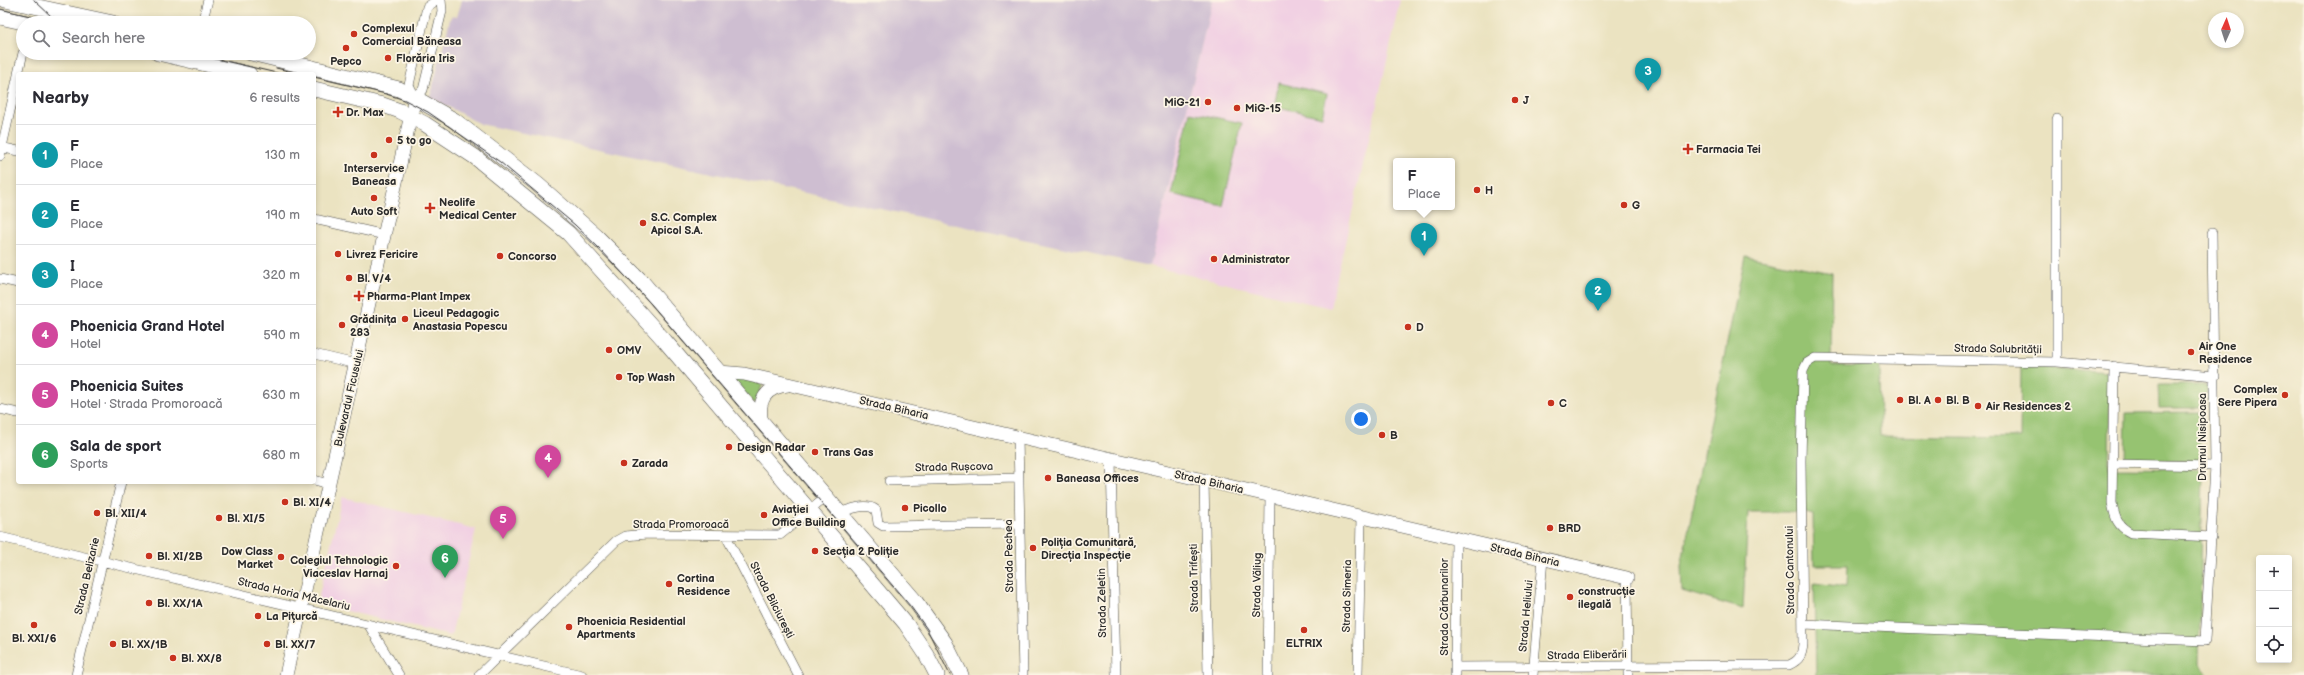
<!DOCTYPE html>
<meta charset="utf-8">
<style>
body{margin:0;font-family:"Balsamiq Sans",sans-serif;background:#f7f7f7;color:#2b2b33}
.controls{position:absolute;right:12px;bottom:12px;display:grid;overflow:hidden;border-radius:4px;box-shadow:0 2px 6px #0003}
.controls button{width:36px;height:36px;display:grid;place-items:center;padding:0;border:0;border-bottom:1px solid #e1e1e2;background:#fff;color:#2b2b33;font:20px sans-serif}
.compass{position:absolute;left:2208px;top:12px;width:36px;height:36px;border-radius:50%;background:#fff;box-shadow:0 2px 6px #0003;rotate:3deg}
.you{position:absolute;left:1361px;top:419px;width:14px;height:14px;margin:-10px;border:3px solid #fff;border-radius:50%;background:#1a73e8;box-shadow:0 0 0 6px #1a73e833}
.badge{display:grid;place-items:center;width:26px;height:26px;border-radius:50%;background:#c8321e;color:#fff;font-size:13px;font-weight:700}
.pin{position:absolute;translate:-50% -33px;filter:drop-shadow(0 1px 2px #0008)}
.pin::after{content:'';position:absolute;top:21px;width:14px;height:12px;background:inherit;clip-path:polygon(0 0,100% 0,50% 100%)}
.popup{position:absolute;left:1393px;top:158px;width:62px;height:52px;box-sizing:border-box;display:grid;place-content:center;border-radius:4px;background:#fff;filter:drop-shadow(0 1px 3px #0005);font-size:13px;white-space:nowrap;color:#7c7c81}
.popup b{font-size:15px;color:#2b2b33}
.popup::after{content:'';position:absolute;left:50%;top:100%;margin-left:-8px;border:8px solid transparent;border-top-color:#fff}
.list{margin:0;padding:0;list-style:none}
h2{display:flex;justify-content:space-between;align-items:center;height:52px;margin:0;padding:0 16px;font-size:17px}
h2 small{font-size:13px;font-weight:400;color:#7c7c81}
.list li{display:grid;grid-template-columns:26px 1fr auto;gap:12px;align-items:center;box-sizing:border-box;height:60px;padding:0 16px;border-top:1px solid #e1e1e2}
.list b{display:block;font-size:15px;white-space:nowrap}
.list p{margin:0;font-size:13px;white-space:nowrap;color:#7c7c81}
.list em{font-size:13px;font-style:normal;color:#7c7c81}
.icon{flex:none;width:22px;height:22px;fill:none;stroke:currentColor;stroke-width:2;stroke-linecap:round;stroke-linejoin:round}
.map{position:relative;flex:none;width:2304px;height:675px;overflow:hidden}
.search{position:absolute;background:#fff;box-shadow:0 2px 6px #0003;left:16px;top:16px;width:300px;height:44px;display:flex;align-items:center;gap:10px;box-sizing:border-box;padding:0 14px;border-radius:22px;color:#7c7c81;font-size:15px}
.panel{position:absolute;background:#fff;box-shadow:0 2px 6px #0003;left:16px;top:72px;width:300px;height:412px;border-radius:4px}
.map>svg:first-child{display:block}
.built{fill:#f1d0e3}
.industrial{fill:#cebed1}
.green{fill:#96c371;stroke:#60774e}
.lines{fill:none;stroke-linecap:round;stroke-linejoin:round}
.street-casing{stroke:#484742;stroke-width:10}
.secondary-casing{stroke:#484742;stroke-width:14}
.primary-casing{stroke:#484742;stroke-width:16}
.street{stroke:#fff;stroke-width:9}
.secondary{stroke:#fff;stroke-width:13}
.primary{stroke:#fff;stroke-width:15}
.tram{stroke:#2b2b2b;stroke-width:1}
.poi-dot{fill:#c8321e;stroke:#fcf5e5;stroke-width:1.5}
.labels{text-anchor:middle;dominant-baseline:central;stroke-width:3.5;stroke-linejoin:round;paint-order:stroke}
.poi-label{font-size:11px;font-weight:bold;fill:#2b2b2b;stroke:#fcf5e5;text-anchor:start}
.street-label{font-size:11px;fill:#2b2b2b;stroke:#fcf5e5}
</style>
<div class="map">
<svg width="2304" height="675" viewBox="0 0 2304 675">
<rect width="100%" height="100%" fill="#fcf5e5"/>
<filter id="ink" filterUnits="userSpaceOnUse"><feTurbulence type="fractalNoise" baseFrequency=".025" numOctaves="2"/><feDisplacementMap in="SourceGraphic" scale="8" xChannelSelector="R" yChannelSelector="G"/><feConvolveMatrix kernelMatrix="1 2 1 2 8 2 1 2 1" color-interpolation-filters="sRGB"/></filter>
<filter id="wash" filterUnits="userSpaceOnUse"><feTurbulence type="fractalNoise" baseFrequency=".012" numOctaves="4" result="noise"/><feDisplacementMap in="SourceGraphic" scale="16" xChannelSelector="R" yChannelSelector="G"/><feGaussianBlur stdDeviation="0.9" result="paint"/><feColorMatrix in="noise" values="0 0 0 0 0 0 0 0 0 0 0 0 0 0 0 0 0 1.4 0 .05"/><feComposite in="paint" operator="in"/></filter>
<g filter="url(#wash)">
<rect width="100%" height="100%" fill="#ebe3c1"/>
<path class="built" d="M1212,0H1401L1330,308L1150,266Z
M342,497L476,529L451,636L317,604Z"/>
<path class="industrial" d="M462,0H1212L1150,266L480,124L430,97L451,16L457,17Z"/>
<path class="green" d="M1279,83L1327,94L1322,117L1274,106Z
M1190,112L1242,123L1223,206L1171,194Z
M1745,256L1832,273L1831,366L1879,365L1880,436L2020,438L2021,366L2110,372L2109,468L2203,469L2199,664L2209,675H1816L1814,583L1847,587L1848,565H1814L1813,515L1802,512H1748L1743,609L1682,591L1681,566Z
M737,377L760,383L762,386L754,404L734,380Z
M2158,385H2206L2207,408H2159Z
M2199,412L2200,461H2125L2126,413Z"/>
</g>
<g filter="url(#ink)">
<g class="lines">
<defs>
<path id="street" d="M437,0L427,7L409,85L415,97L423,90L442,11L441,0
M202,23L208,0
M18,74L23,53
M2057,119V362
M0,147L18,151
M0,156L18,75
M314,219L385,235
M0,279L18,283
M314,354L356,364
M2114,366L2112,503C2115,518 2117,526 2131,533L2212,537
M0,409L18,413
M1018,438L1023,675
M1111,459L1116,675
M2113,464L2215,466
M314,480L329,484
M1204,480L1208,675
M889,481L1019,478
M838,513C849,510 866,502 876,510L878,523L883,526L1020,524
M726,536L798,675
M0,537L582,675
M1627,578L1628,675
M368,624L399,675
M1803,624L2205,641L2215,466L2212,233
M1456,667L1789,665C1800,660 1802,655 1803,644L1801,461L1803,371L1807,363L1815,358L2057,362L2215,376
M76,675L121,482
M479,675L616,541L625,536L647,534L780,535L825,498
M1268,675L1270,496
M1358,675L1361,517
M1455,675L1456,539
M1533,675L1543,559"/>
<path id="secondary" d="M719,372L744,374L1627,578
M762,423C757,401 765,387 788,385
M286,675L415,97"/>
<path id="primary" d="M5,0L113,23
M0,17L27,23
M158,53L249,74
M251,53L399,89L454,120L537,184L596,236L642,282L915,601L945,643L961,675
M314,89L383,105L400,111L425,124L475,157L568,233L665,341L906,624L926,654L937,675"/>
</defs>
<use href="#street" class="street-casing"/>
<use href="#secondary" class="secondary-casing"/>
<use href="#primary" class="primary-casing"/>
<use href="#street" class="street"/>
<use href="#secondary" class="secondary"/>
<use href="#primary" class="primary"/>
<path class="tram" d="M34,0L52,17L80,23
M0,9L60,23
M190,53L281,74
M276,68L301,74
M314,77L386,94L405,100L428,112L500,162L575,225L600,249L651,304L911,607L927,629L950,675"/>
</g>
</g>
<g class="poi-dot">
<circle cx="354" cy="34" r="4"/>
<circle cx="346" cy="48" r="4"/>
<circle cx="388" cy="58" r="4"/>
<circle cx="1515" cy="100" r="4"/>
<circle cx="1208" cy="102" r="4"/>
<circle cx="1237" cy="108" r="4"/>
<path d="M336 106h4v4h4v4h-4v4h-4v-4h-4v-4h4z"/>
<circle cx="389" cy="140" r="4"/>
<path d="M1686 143h4v4h4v4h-4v4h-4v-4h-4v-4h4z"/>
<circle cx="374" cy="155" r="4"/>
<circle cx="1477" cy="190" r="4"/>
<circle cx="374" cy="198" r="4"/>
<circle cx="1624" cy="205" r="4"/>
<path d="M428 202h4v4h4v4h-4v4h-4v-4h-4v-4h4z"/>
<circle cx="643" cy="223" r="4"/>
<circle cx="338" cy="254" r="4"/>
<circle cx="500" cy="256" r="4"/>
<circle cx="1214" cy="259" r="4"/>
<circle cx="349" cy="278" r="4"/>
<path d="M357 290h4v4h4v4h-4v4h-4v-4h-4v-4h4z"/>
<circle cx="405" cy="319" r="4"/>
<circle cx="342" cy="325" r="4"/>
<circle cx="1408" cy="327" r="4"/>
<circle cx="609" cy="350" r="4"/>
<circle cx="2191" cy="352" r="4"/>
<circle cx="619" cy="377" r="4"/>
<circle cx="2285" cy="395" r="4"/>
<circle cx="1900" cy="400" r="4"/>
<circle cx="1938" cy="400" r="4"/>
<circle cx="1551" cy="403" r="4"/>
<circle cx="1978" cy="406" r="4"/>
<circle cx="1382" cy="435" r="4"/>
<circle cx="729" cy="447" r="4"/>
<circle cx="815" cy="452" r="4"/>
<circle cx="624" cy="463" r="4"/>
<circle cx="1048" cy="478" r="4"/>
<circle cx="285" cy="502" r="4"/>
<circle cx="905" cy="508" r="4"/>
<circle cx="97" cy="513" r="4"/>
<circle cx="764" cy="515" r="4"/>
<circle cx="219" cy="518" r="4"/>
<circle cx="1550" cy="528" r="4"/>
<circle cx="1033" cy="548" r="4"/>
<circle cx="815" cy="551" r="4"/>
<circle cx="149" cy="556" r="4"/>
<circle cx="281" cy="557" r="4"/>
<circle cx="396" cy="566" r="4"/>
<circle cx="669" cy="584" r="4"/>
<circle cx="1570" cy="597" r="4"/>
<circle cx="149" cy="603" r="4"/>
<circle cx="258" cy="616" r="4"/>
<circle cx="34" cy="625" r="4"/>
<circle cx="569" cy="627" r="4"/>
<circle cx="1304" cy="630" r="4"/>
<circle cx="113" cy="644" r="4"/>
<circle cx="267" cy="644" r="4"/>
<circle cx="173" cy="658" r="4"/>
</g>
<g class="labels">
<g class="poi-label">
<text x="362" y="28">Complexul<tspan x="362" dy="13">Comercial Băneasa</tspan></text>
<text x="396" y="58">Florăria Iris</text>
<text x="346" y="61" text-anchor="middle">Pepco</text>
<text x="1523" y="100">J</text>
<text x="1200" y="102" text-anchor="end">MiG-21</text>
<text x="1245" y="108">MiG-15</text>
<text x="346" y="112">Dr. Max</text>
<text x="397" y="140">5 to go</text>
<text x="1696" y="149">Farmacia Tei</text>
<text x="374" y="168" text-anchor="middle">Interservice<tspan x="374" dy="13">Baneasa</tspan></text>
<text x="1485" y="190">H</text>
<text x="439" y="202">Neolife<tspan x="439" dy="13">Medical Center</tspan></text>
<text x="1632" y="205">G</text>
<text x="374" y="211" text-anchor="middle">Auto Soft</text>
<text x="651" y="217">S.C. Complex<tspan x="651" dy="13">Apicol S.A.</tspan></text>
<text x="346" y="254">Livrez Fericire</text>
<text x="508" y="256">Concorso</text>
<text x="1222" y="259">Administrator</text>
<text x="357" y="278">Bl. V/4</text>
<text x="367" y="296">Pharma-Plant Impex</text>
<text x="413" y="313">Liceul Pedagogic<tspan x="413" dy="13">Anastasia Popescu</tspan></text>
<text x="350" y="319">Grădinița<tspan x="350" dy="13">283</tspan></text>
<text x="1416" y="327">D</text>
<text x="2199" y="346">Air One<tspan x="2199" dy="13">Residence</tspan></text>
<text x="617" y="350">OMV</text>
<text x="627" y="377">Top Wash</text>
<text x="2277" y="389" text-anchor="end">Complex<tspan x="2277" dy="13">Sere Pipera</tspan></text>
<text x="1908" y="400">Bl. A</text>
<text x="1946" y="400">Bl. B</text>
<text x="1559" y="403">C</text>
<text x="1986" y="406">Air Residences 2</text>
<text x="1390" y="435">B</text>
<text x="737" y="447">Design Radar</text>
<text x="823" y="452">Trans Gas</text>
<text x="632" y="463">Zarada</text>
<text x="1056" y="478">Baneasa Offices</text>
<text x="293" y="502">Bl. XI/4</text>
<text x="913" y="508">Picollo</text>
<text x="772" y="509">Aviației<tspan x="772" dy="13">Office Building</tspan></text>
<text x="105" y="513">Bl. XII/4</text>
<text x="227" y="518">Bl. XI/5</text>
<text x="1558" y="528">BRD</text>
<text x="1041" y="542">Poliția Comunitară,<tspan x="1041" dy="13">Direcția Inspecție</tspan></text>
<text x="273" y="551" text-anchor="end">Dow Class<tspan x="273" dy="13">Market</tspan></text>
<text x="823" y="551">Secția 2 Poliție</text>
<text x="157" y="556">Bl. XI/2B</text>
<text x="388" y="560" text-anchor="end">Colegiul Tehnologic<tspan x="388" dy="13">Viaceslav Harnaj</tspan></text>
<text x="677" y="578">Cortina<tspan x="677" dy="13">Residence</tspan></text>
<text x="1578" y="591">construcție<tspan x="1578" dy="13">ilegală</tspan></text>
<text x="157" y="603">Bl. XX/1A</text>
<text x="266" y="616">La Pițurcă</text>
<text x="577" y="621">Phoenicia Residential<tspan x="577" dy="13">Apartments</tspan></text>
<text x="34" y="638" text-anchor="middle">Bl. XXI/6</text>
<text x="1304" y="643" text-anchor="middle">ELTRIX</text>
<text x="121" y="644">Bl. XX/1B</text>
<text x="275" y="644">Bl. XX/7</text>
<text x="181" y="658">Bl. XX/8</text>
</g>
<g class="street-label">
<text transform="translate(1998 349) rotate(1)">Strada Salubrității</text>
<text transform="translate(349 398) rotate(-77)">Bulevardul Ficusului</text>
<text transform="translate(894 408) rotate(13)">Strada Biharia</text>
<text transform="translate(2202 437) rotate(-90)">Drumul Nisipoasa</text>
<text transform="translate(954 467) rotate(-1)">Strada Rușcova</text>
<text transform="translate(1209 482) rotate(13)">Strada Biharia</text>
<text x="681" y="524">Strada Promoroacă</text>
<text transform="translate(1525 555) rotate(13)">Strada Biharia</text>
<text transform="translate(1009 556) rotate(-91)">Strada Pechea</text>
<text transform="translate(1790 570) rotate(-91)">Strada Cantonului</text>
<text transform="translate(87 576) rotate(-77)">Strada Belizarie</text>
<text transform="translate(1194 578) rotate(-91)">Strada Trifești</text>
<text transform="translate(1257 585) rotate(-89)">Strada Văliug</text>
<text transform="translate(294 594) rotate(13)">Strada Horia Măcelariu</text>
<text transform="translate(1347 596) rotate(-89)">Strada Simeria</text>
<text transform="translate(772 600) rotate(63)">Strada Bilciurești</text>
<text transform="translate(1102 603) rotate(-91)">Strada Zeletin</text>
<text transform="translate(1444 607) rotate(-90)">Strada Cărbunarilor</text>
<text transform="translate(1526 616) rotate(-85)">Strada Heliului</text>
<text transform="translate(1587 655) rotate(-1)">Strada Eliberării</text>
</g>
</g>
</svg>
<div class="controls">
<button>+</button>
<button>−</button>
<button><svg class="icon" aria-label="locate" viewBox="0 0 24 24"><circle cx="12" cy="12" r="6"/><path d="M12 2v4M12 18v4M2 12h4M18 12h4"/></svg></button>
</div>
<svg class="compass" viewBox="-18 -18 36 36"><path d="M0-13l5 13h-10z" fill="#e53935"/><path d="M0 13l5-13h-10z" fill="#7c7c81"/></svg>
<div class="you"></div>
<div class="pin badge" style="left:1424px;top:256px;background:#0f9aa8">1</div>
<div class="popup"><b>F</b>Place</div>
<div class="pin badge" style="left:1598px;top:311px;background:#0f9aa8">2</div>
<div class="pin badge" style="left:1648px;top:91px;background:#0f9aa8">3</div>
<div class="pin badge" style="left:548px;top:478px;background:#d1479c">4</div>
<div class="pin badge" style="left:503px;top:539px;background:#d1479c">5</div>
<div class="pin badge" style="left:445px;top:578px;background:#2e9e5b">6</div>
<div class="search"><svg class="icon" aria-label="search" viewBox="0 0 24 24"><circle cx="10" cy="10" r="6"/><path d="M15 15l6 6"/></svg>Search here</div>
<section class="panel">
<h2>Nearby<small>6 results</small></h2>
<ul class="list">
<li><span class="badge" style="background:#0f9aa8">1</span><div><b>F</b><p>Place</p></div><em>130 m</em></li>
<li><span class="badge" style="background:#0f9aa8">2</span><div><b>E</b><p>Place</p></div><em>190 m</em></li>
<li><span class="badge" style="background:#0f9aa8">3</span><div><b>I</b><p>Place</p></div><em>320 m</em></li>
<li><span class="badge" style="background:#d1479c">4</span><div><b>Phoenicia Grand Hotel</b><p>Hotel</p></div><em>590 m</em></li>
<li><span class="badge" style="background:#d1479c">5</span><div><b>Phoenicia Suites</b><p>Hotel · Strada Promoroacă</p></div><em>630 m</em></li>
<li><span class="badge" style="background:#2e9e5b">6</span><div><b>Sala de sport</b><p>Sports</p></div><em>680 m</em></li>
</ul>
</section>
</div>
